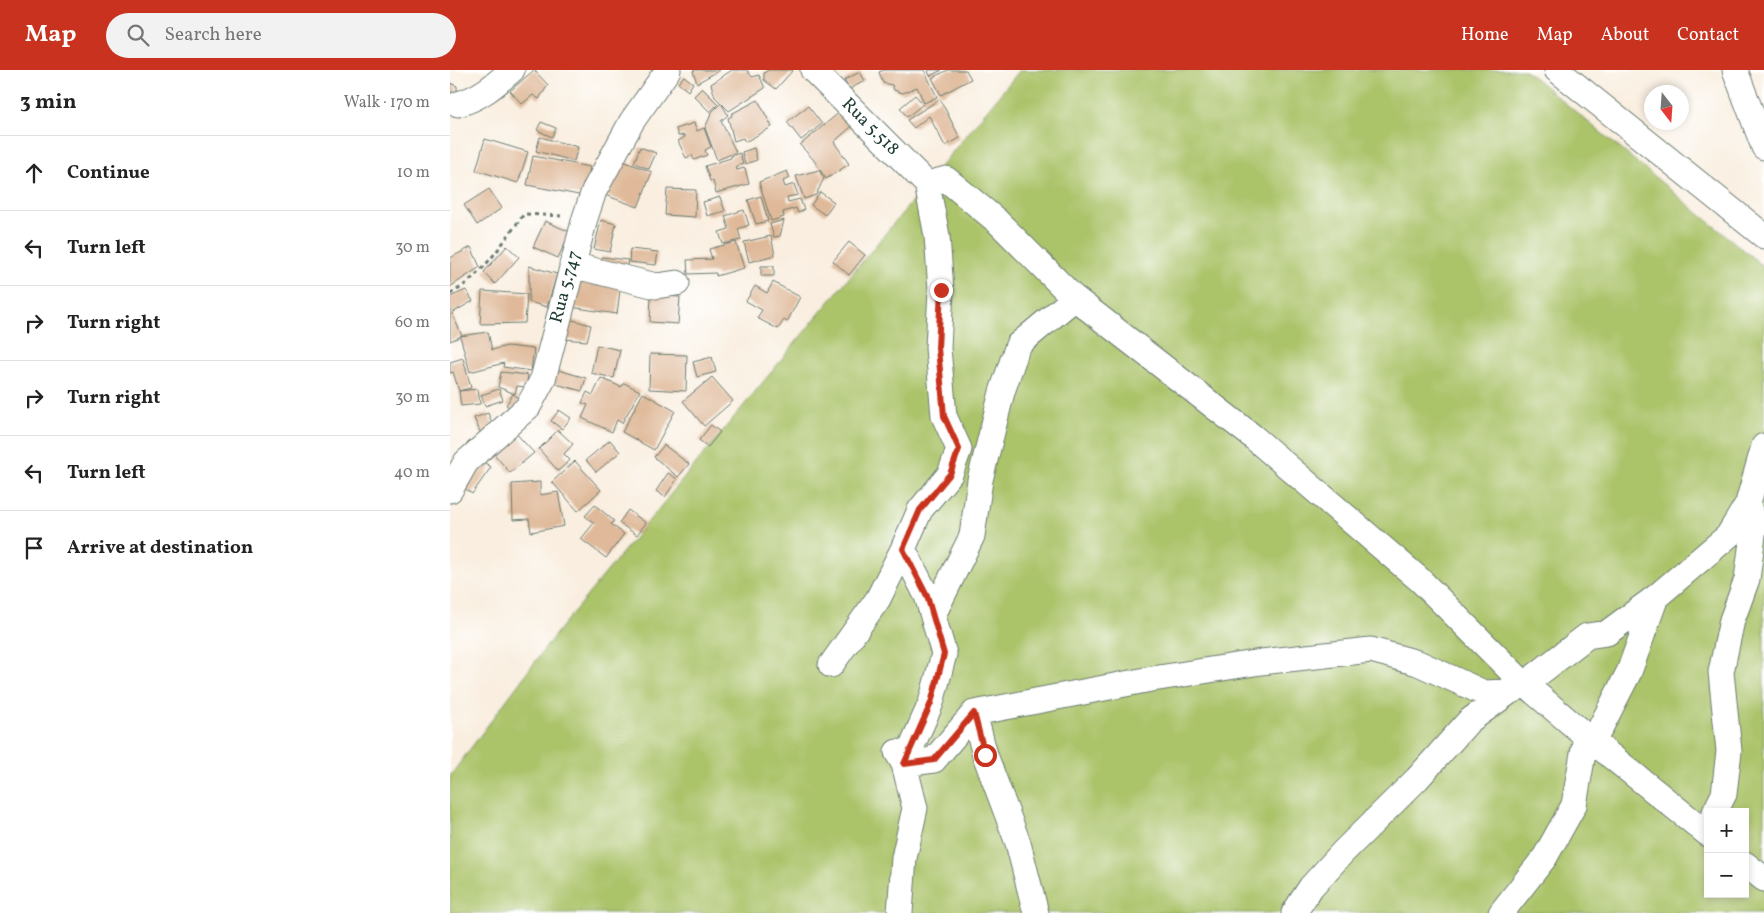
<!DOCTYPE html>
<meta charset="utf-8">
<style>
body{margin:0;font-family:Vollkorn,serif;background:#f2f2f2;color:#222}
.controls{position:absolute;right:15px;bottom:15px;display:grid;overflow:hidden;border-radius:0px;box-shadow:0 2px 8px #0003}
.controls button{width:45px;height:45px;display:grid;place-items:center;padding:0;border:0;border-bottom:1px solid #e0e0e0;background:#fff;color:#222;font:25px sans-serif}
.compass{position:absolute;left:1194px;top:15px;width:45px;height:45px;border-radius:50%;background:#fff;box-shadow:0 2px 8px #0003;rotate:163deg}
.stop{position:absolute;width:15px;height:15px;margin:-11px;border:4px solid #c8321e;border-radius:50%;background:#fff}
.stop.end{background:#c8321e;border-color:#fff;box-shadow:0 1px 5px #0008}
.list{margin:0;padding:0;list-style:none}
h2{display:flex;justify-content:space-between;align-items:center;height:65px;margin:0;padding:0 20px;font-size:21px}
h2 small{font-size:16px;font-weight:400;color:#767676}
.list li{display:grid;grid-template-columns:32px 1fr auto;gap:15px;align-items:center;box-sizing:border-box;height:75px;padding:0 20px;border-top:1px solid #e0e0e0}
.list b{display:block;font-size:19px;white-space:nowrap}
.list em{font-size:16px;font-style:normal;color:#767676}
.icon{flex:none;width:28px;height:28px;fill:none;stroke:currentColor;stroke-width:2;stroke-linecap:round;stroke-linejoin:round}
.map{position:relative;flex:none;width:1314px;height:843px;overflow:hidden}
header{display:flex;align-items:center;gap:30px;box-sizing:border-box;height:70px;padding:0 25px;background:#c8321e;color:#fff}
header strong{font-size:24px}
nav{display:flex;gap:28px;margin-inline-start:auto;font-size:18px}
.search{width:350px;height:45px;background:#f2f2f2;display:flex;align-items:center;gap:12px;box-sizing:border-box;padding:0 18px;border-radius:28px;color:#767676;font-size:19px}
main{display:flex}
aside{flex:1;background:#fff}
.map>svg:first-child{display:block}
.green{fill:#abc369;stroke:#65804e;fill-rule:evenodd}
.building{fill:#dfb999}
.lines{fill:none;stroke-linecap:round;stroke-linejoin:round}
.minor-casing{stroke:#6b7b70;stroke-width:27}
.path{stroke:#6b7b70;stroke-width:3;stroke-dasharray:4 4;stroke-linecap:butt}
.minor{stroke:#fff;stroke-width:25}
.route{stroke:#c8321e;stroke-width:6}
.labels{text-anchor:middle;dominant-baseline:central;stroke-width:4;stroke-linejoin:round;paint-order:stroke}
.street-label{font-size:18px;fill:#1f3d34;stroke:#fff}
</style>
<header>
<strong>Map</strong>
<div class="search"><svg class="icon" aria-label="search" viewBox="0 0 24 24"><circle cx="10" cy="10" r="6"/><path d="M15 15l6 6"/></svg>Search here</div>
<nav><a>Home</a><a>Map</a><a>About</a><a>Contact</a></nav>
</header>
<main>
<aside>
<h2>3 min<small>Walk · 170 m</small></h2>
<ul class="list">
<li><svg class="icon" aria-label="ahead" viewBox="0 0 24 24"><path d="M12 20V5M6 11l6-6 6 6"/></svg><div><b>Continue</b></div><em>10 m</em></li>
<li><svg class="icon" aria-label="left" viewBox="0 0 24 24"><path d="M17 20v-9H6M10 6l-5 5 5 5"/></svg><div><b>Turn left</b></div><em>30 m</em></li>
<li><svg class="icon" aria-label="right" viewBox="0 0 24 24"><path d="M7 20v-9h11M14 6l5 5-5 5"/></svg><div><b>Turn right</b></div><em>60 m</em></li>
<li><svg class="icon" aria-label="right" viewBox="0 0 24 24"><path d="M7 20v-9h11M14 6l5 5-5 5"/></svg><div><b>Turn right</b></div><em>30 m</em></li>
<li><svg class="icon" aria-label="left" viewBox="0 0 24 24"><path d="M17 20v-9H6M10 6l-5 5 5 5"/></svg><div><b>Turn left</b></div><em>40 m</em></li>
<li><svg class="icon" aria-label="arrive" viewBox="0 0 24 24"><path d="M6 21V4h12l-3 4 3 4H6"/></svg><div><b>Arrive at destination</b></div></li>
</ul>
</aside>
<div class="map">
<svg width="1314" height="843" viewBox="0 0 1314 843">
<rect width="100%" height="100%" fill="#fff"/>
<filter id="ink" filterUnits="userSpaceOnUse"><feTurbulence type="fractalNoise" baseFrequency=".02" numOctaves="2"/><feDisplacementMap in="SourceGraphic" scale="10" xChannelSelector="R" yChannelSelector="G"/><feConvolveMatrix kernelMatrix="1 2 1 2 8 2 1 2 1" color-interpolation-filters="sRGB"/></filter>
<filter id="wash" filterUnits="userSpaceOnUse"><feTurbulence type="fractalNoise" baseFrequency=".0096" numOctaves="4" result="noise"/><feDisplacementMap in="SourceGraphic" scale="20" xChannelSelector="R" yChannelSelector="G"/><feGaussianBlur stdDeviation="1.12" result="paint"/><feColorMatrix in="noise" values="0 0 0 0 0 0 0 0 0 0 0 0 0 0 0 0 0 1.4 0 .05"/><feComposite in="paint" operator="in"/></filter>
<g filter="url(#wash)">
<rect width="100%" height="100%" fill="#f9eedf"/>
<path class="green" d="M570,0H1075L1314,197V843H0V706L108,561ZM1258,742H1295V824H1258Z"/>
<g id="blocks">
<path class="building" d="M84,0L98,15L89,29L83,25L72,34L60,21Z
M245,0H270L247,13L243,1Z
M282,0H297L302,7L309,5L315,18L279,41L265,27L261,14Z
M318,0H343L326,19L314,10V3Z
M434,0H474L487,27L474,33L467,17L453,23L444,20L442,15L433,13L429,2Z
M479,0H492L480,6L478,1Z
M498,0H516L521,9L491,25L482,8Z
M410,2L415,11L399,19L394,10Z
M234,6L243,13L238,21L228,13Z
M0,13L7,16V24L0,22Z
M252,18L268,34L260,42L244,26Z
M465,25L473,34L457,47L450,38Z
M490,29L510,68L495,76L479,46L464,58L457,50Z
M308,30L322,57L295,72L293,68L284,71L278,48L282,46L281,44Z
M271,33L278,45L271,51L286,82L267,90L255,58L262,42Z
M358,36L372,54L351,70L337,52Z
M397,36L409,50L384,72L399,94L376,109L363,89L350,75Z
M91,52L106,58L102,67L87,60Z
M244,53L247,61L254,58L261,77L255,80L257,85L244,90L242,85L236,88L228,71L235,67L234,65L228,66L226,59Z
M90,67L128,77L124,91L86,81Z
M35,69L78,82L68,113L26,100Z
M190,77L206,83L199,99L184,93Z
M304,78L307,90L295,94L292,82Z
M290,83L293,94L286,96L287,100L295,98L299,114L266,123L263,111H260L255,96L281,88V86Z
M83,86L140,97L134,126L77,115Z
M165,88L202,102L188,137L152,124Z
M369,100L374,108L366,125L354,129L346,106Z
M337,101L340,108L333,111L335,117L344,114L348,125L337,127L338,132L350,129L354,140L348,143L346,138L333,142L334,147L321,151L309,112Z
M39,119L52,138L27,155L14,135Z
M217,119L246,120L245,147L215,145Z
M370,122L384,132L375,145L361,135Z
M311,126L318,151L306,154L298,130Z
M270,127L275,141L257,146L253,132Z
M294,140L299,155L288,159L291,170L273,174L269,162L279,159L275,146Z
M151,150L166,154L160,182L144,179Z
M334,150L330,166L324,167L320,154Z
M95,151L120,162L108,188L83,177Z
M321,166L325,185L299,192L294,172Z
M286,172L294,198L266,206V203L238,204L237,190L262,189L259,179Z
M399,172L415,185L399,205L383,191Z
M57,176L69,187L45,214L34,202Z
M21,177L30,197L0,217V188Z
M180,179L208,182L206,195L179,192Z
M152,187L178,190L176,201L150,198Z
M79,196L107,204L97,237L79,232Z
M311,196H324V206H311Z
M122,211L171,212L167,244L120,237Z
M323,212L350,227L337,252L334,250L328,259L307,248L312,240L296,231L305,216L317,223Z
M16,220L23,231L2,243L12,266L0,271V227Z
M32,221L77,224L75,253L30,254Z
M201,225L230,227L228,254L200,252Z
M115,248L141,255L137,271L113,269Z
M38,262L42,280L57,276L84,279L81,301L53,297L54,293L20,302L10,266Z
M147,275L170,280L164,308L141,303Z
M200,284L237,285L236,321L199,319Z
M262,287L266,302L247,307L243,292Z
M13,288L21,318L9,321L28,319L30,334L11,336L9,321L3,302L0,303V292Z
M105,299L136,308L132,321L102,313Z
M51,302L78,305L76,317L67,316L65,324L48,317Z
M262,307L283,331L254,356L233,331Z
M151,308L171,317L174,313L190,321L172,353L167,350L162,362L132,348L138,335L132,333L137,322L143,325Z
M49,319L53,330L35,336L31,325Z
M193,323L225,341L204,380L172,362Z
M63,324L71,330L64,340L56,335Z
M109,340L121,348L112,359L101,351Z
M38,343L44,358L31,364L24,348Z
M261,355L270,362L258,377L249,370Z
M63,360L84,383L60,403L40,379Z
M108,360L123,374L114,384L120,390L108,401L89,379Z
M160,370L170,382L146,402L136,390Z
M214,375L239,394L228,407L204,387Z
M28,388L41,397L22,424L9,414Z
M125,391L151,420L128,441L102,412Z
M218,403L227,409L215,427L206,421Z
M90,412V425L108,422L114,456L81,462L79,449L63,450L62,414Z
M145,435L164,451L161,454L174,464L156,488L131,469L144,453L135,446Z
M178,440L196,453L187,465L169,453Z"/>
</g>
</g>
<g filter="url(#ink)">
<use href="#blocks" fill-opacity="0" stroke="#6b7b70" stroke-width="1"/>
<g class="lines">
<defs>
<path id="minor" d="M363,0L477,114
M1107,0L1314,166
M1285,0L1314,77
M8,34C30,28 45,15 62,0
M477,114L496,109L547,151L622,226L802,366L970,510L1070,610L1136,666L1258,764
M122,195L206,216L227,213
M0,420L16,392L78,337L93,309L135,148L144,121L182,51L218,0
M453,479L477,526L494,584L481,633L454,694
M483,545L522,466L530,410L552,322L568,275L615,236L622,226
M381,595L428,529L453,479L470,440L500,404L509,379L494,346L488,278L491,220L487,166L477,114
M524,643L696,610L811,592L921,580L968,593L1034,623L1059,622L1075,614L1137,566L1157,563L1206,527
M1143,672L1179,602L1206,527L1278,466L1298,433L1314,376
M447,682L454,694L465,738L454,788L450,843
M454,694L484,690L524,643L535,685L568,773L586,843
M1265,742L1274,724L1279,681L1271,602L1282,550L1297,509L1304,457L1298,433
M1295,794L1314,809
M844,843L861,817L893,782L967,709L1019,651L1059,622
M1051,843L1095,787L1124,735L1136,666"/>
</defs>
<use href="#minor" class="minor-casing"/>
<path class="path" d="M0,224C32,207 53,172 74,144L111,146"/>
<use href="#minor" class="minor"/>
</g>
</g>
<g class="lines" filter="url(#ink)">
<path class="route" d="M491,220L488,278L494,346L509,379L500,404L470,440L453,479L477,526L494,584L481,633L454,694L484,690L524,643L535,685"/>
</g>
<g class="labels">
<g class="street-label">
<text transform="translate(420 57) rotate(45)">Rua 5.518</text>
<text transform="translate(116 217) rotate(-75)">Rua 5.747</text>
</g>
</g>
</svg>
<div class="controls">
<button>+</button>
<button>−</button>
</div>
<svg class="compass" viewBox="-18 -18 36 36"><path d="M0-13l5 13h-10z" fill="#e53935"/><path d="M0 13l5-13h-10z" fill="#767676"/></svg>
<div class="stop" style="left:535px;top:685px"></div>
<div class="stop end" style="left:491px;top:220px"></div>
</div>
</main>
